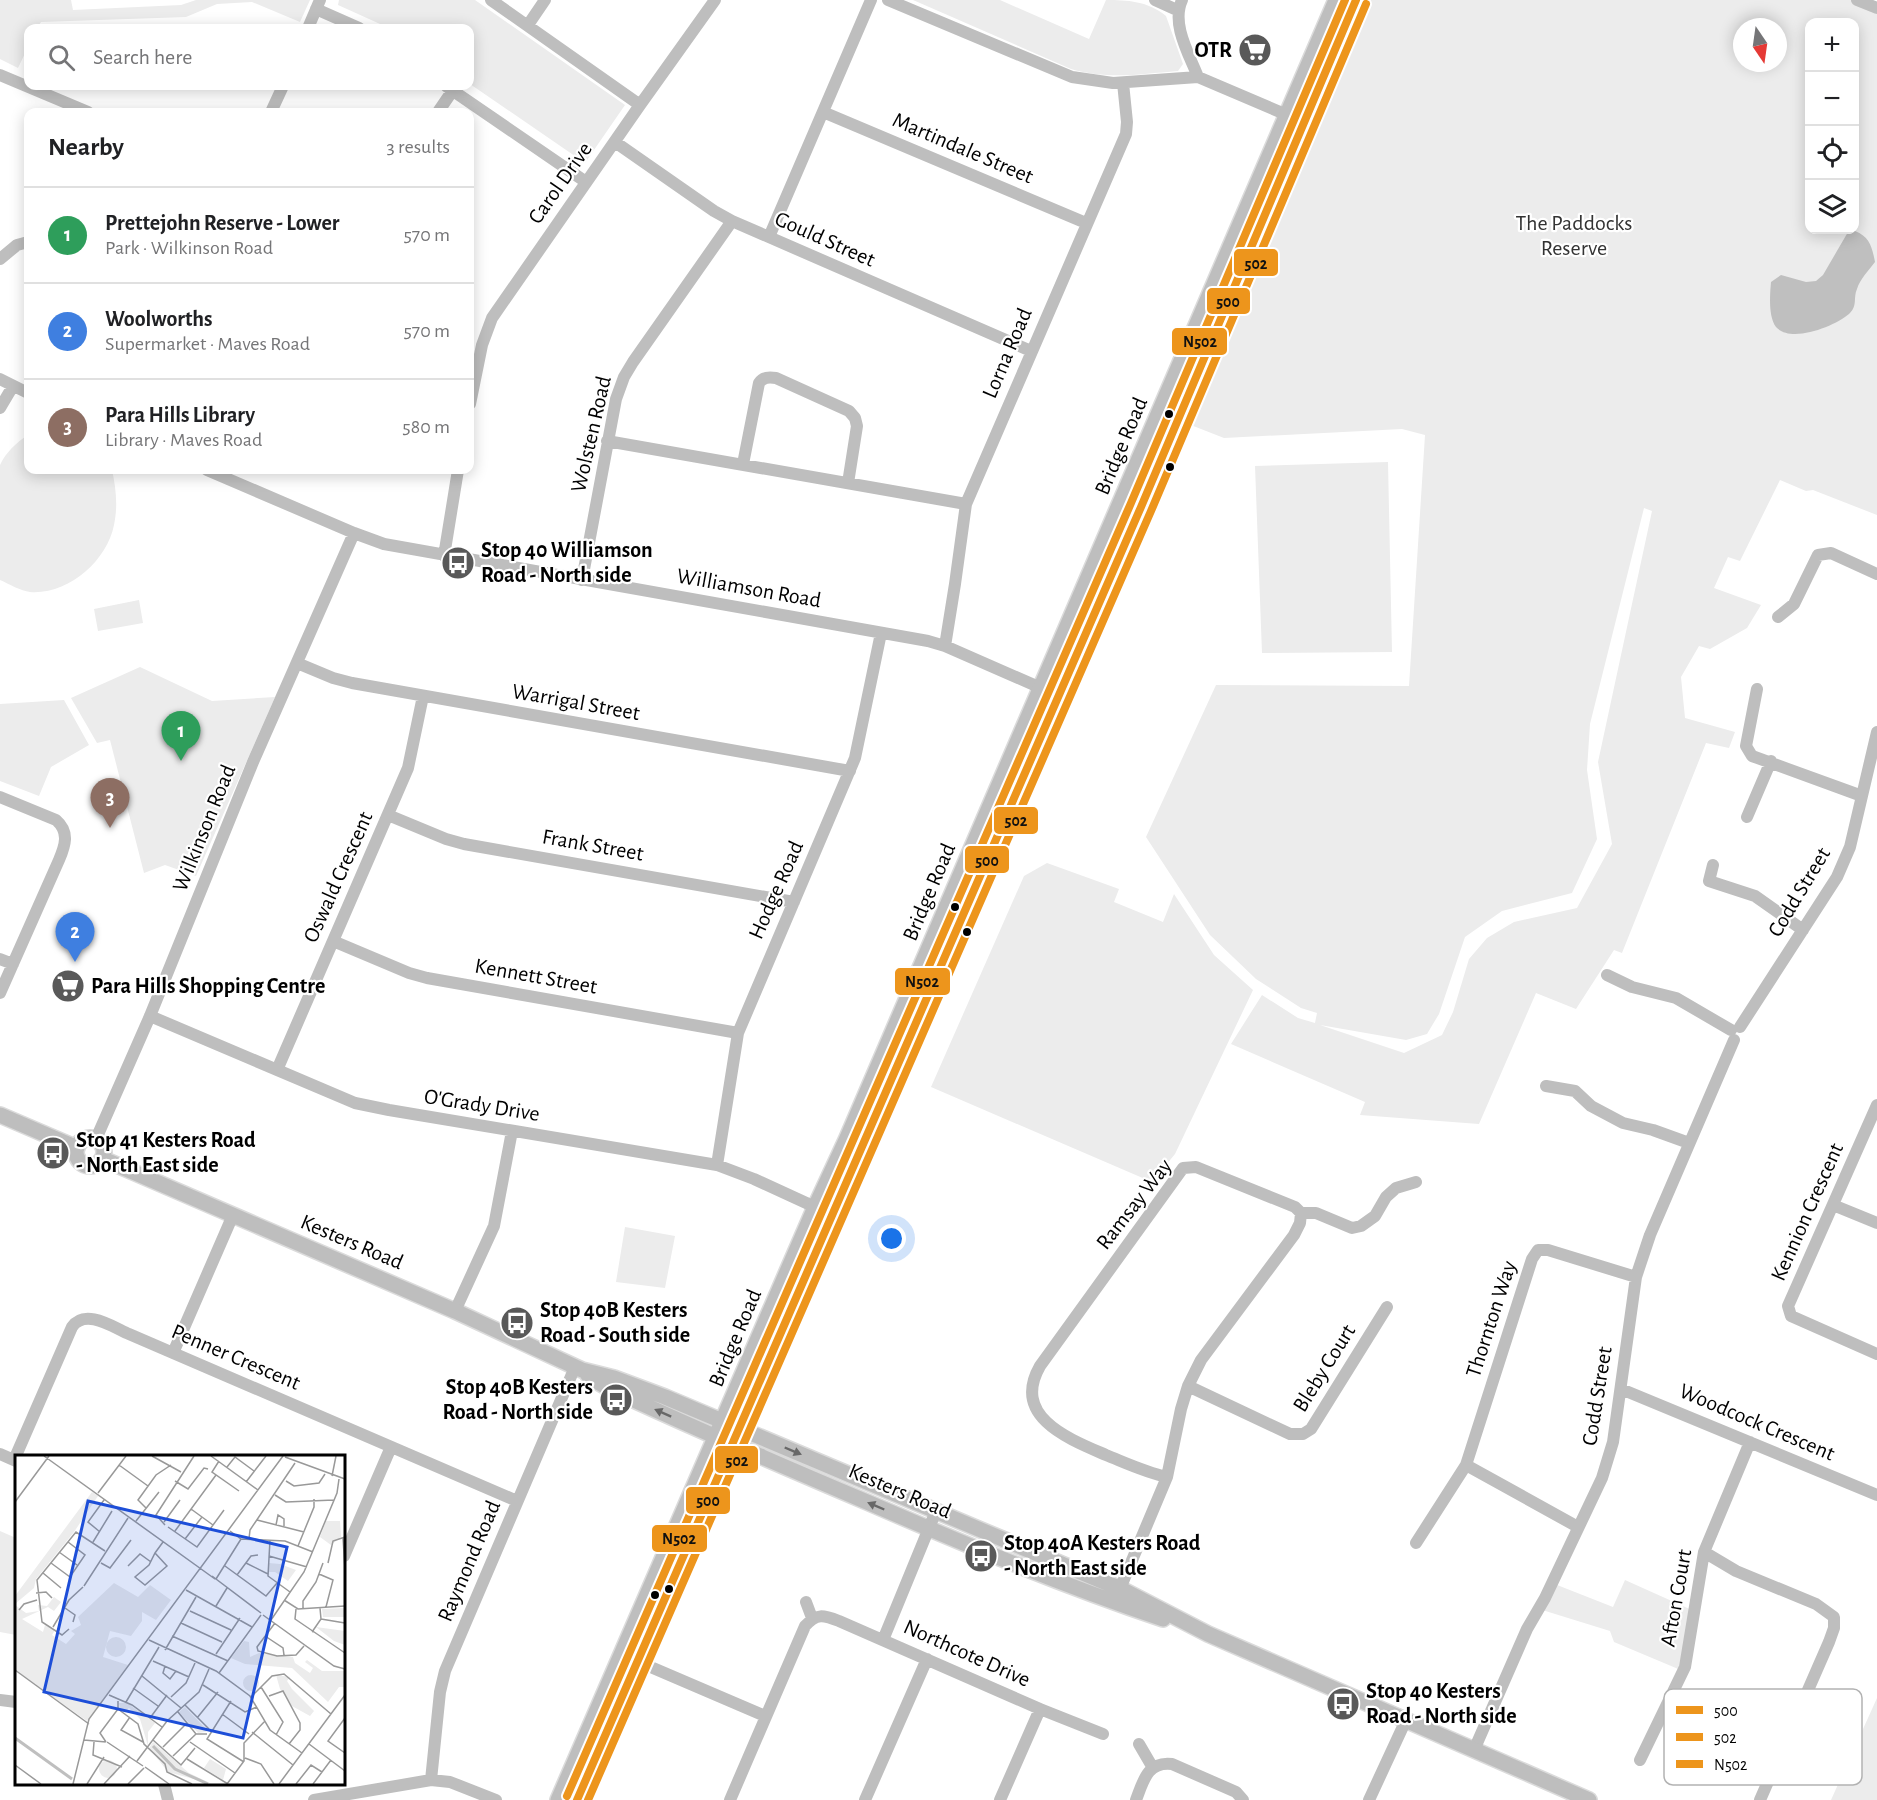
<!DOCTYPE html>
<meta charset="utf-8">
<style>
body{margin:0;font-family:"Alegreya Sans",sans-serif;background:#f2f2f2;color:#202124}
.controls{position:absolute;right:18px;top:18px;display:grid;overflow:hidden;border-radius:12px;box-shadow:0 3px 15px #0003}
.controls button{width:54px;height:54px;display:grid;place-items:center;padding:0;border:0;border-bottom:2px solid #e0e0e0;background:#fff;color:#202124;font:30px sans-serif}
.compass{position:absolute;left:1733px;top:18px;width:54px;height:54px;border-radius:50%;background:#fff;box-shadow:0 3px 15px #0003;rotate:167deg}
.you{position:absolute;left:892px;top:1239px;width:21px;height:21px;margin:-15px;border:4px solid #fff;border-radius:50%;background:#1a73e8;box-shadow:0 0 0 9px #1a73e833}
.badge{display:grid;place-items:center;width:39px;height:39px;border-radius:50%;background:#ea580c;color:#fff;font-size:20px;font-weight:700}
.pin{position:absolute;translate:-50% -50px;filter:drop-shadow(0 2px 3px #0008)}
.pin::after{content:'';position:absolute;top:32px;width:21px;height:18px;background:inherit;clip-path:polygon(0 0,100% 0,50% 100%)}
.list{margin:0;padding:0;list-style:none}
h2{display:flex;justify-content:space-between;align-items:center;height:78px;margin:0;padding:0 24px;font-size:26px}
h2 small{font-size:20px;font-weight:400;color:#757577}
.list li{display:grid;grid-template-columns:39px 1fr auto;gap:18px;align-items:center;box-sizing:border-box;height:96px;padding:0 24px;border-top:2px solid #e0e0e0}
.list b{display:block;font-size:22px;white-space:nowrap}
.list p{margin:0;font-size:20px;white-space:nowrap;color:#757577}
.list em{font-size:20px;font-style:normal;color:#757577}
.icon{flex:none;width:33px;height:33px;fill:none;stroke:currentColor;stroke-width:2;stroke-linecap:round;stroke-linejoin:round}
.map{position:relative;flex:none;width:1877px;height:1800px;overflow:hidden}
.search{position:absolute;background:#fff;box-shadow:0 3px 15px #0003;left:24px;top:24px;width:450px;height:66px;display:flex;align-items:center;gap:15px;box-sizing:border-box;padding:0 21px;border-radius:12px;color:#757577;font-size:22px}
.panel{position:absolute;background:#fff;box-shadow:0 3px 15px #0003;left:24px;top:108px;width:450px;height:366px;border-radius:12px}
.map>svg:first-child{display:block}
.green{fill:#ececec;fill-rule:evenodd}
.water{fill:#bfbfbf}
.lines{fill:none;stroke-linecap:round;stroke-linejoin:round}
.major-casing{stroke:#dbdbdb;stroke-width:18}
.minor{stroke:#bebebe;stroke-width:12}
.major{stroke:#bebebe;stroke-width:15}
.bus-1-casing{stroke:#fff;stroke-width:12}
.bus-2-casing{stroke:#fff;stroke-width:12}
.bus-3-casing{stroke:#fff;stroke-width:12}
.bus-1{stroke:#ed951c;stroke-width:8}
.bus-2{stroke:#ed951c;stroke-width:8}
.bus-3{stroke:#ed951c;stroke-width:8}
.oneway{fill:#686868}
.bus-dot{fill:#000;stroke:#fff;stroke-width:2}
.labels{text-anchor:middle;dominant-baseline:central;stroke-width:4.5;stroke-linejoin:round;paint-order:stroke}
.poi-label{font-size:22px;font-weight:bold;fill:#000;stroke:#fff;text-anchor:start}
.street-label{font-size:22px;fill:#000;stroke:#fff}
.park-label{font-size:22px;fill:#333;stroke:#fff}
.inset-river{fill:none;stroke:#bfbfbf;stroke-width:3}
.inset-road{fill:none;stroke:#999;stroke-width:1.5}
.view{fill:#1d4ed8;fill-opacity:0.15;stroke:#1d4ed8;stroke-width:3}
.inset-edge{fill:none;stroke:#000;stroke-width:3}
.key{fill:#fff;stroke:#b2b2b2;stroke-width:1.5}
.key-label{font-size:16px;fill:#000}
.line-badge{stroke:#fff;stroke-width:2}
.pale-badge-label{font-size:16px;text-anchor:middle;font-weight:bold;fill:#111}
</style>
<div class="map">
<svg width="1877" height="1800" viewBox="0 0 1877 1800">
<rect width="100%" height="100%" fill="#fff"/>
<path class="green" d="M0,0H71L73,10L181,5L196,0H310L300,22L252,2L217,4L186,17L41,22L37,28H28V47L18,68L0,59Z
M339,0H475L625,105L585,163L470,84V28H389L338,5Z
M913,0H1000L1089,39L1106,0C1127,0 1148,1 1166,16L1183,64L1178,71C1140,74 1109,80 1071,69Z
M1357,0H1855L1877,9V515L1813,490L1806,491L1780,480L1740,561L1728,557L1714,588L1761,605L1747,628L1710,649L1699,646L1681,677L1685,718L1735,732L1729,748L1706,743L1622,953L1614,950L1576,1009L1536,993L1479,1124L1360,1115L1365,1102L1231,1044L1262,995L1298,1018L1315,1023L1317,1013L1301,1008L1256,979L1210,935L1146,837L1216,685L1409,686L1425,435L1402,429L1224,438L1178,420ZM1810,22H1854V230H1810ZM1742,27H1778V63H1742ZM1644,508L1652,511L1598,762L1612,844L1577,908L1514,922L1487,938L1469,959L1453,1012L1442,1035L1404,1053L1320,1025L1406,1040L1427,1034L1439,1014L1465,937L1502,911L1572,893L1597,839L1587,770L1590,724Z
M28,435V470H112C116,488 118,506 114,525C107,561 68,595 30,592C21,591 9,584 0,580V465C6,452 17,442 28,435Z
M1388,462L1392,652L1262,653L1255,466Z
M139,600L143,623L98,631L94,609Z
M140,667L212,701L275,697L196,876L165,865L144,873L110,740L97,743L71,698Z
M64,700L89,745L51,767L39,796L0,781V704Z
M1047,863L1119,889L1114,902L1163,922L1174,894L1214,955L1253,990L1175,1154L1152,1182L931,1087L1024,876Z
M625,1227L675,1236L665,1288L616,1282Z
M0,1531L16,1538V1635L0,1632Z
M1625,1580L1694,1611L1683,1671L1614,1642L1610,1631L1539,1609L1552,1583L1613,1607Z
M1877,1698V1800H1831Z"/>
<path class="water" d="M1855,231C1870,237 1872,247 1875,262C1869,270 1860,279 1857,289C1853,298 1858,306 1849,314C1835,326 1791,344 1776,327C1768,316 1770,294 1771,282L1781,275L1806,282L1816,281L1823,275L1848,232Z"/>
<g class="lines">
<defs>
<path id="major" d="M0,1115L77,1148
M76 1152a14 14 0 1 1 28 0a14 14 0 1 1-28 0Z
M103,1159L455,1311L582,1370L614,1378L665,1397L1121,1589L1208,1634L1589,1800
M587,1374L594,1380L608,1388C693,1428 780,1465 867,1502C964,1544 1062,1585 1163,1619
M721,1469L734,1462L761,1456
M558,1800L815,1207L847,1138L1336,0
M577,1800L1141,507L1280,182L1303,122L1356,0"/>
</defs>
<use href="#major" class="major-casing"/>
<path class="minor" d="M491,0L640,105
M888,0L1072,77L1113,83L1198,77L1287,115
M1155,0L1177,10
M1182,0C1171,24 1189,54 1198,77
M1857,0L1877,8
M316,9L359,28
M528,25L545,0
M308,28L320,0
M0,75L88,112
M446,86L586,182
M271,112L283,86
M438,112L453,90
M823,112L1086,223
M615,142L714,211L732,221L1031,351
M769,237L871,0
M0,259L17,245L28,242
M0,379L28,393
M470,404L482,345L492,318L640,105L715,0
M0,408L13,386
M607,441L966,504
M743,464L759,383C763,377 769,377 776,378L849,411L855,418L857,426L848,483
M207,470L354,533L384,544L928,641L945,646L1041,688
M444,556L458,470
M582,580L616,399L624,377L633,362L732,221
M1778,617L1794,604L1818,555L1831,553L1877,574
M945,646L955,584L966,504L1126,134L1127,122L1123,83
M297,663L333,678L352,683L850,771
M1757,689L1746,746L1752,756L1862,796
M0,797L56,820C70,832 65,846 59,860L0,993
M388,815L446,839L464,844L794,902
M1747,817L1771,761
M1713,865L1709,881L1755,896L1803,930
M333,941L409,973L427,978L738,1033
M0,959L13,964
M1607,975L1632,987L1676,998L1731,1030
M150,1016L355,1103L389,1110L717,1165L754,1179L815,1207
M1740,1027L1837,877L1850,847L1877,732
M277,1070L408,768L423,696
M1546,1086L1575,1091L1591,1106L1623,1123L1653,1130L1689,1143
M1877,1105L1788,1306L1791,1316L1877,1354
M96,1139L150,1016L253,762L354,533
M717,1165L738,1033L855,758L881,633
M1833,1205L1877,1223
M1301,1213H1316L1352,1228L1361,1226L1375,1216L1386,1197L1396,1188L1416,1182
M455,1311L494,1226L512,1131
M173,1353L233,1215
M1188,1386L1290,1434H1303L1311,1429L1387,1307
M1621,1389L1877,1495
M0,1454L16,1461
M14,1460L72,1327C85,1308 113,1327 129,1334L517,1501
M1466,1465L1578,1527
M1416,1543L1466,1465L1532,1259L1538,1250H1548L1636,1277
M1704,1552L1736,1571L1816,1604L1834,1617V1628L1829,1642L1760,1800
M344,1556L391,1447
M1117,1596L1167,1477L1181,1409L1188,1386L1201,1360L1294,1235L1300,1223L1301,1213L1295,1207L1196,1167L1183,1168L1040,1366C1011,1417 1069,1439 1106,1455C1126,1463 1145,1472 1167,1477
M806,1602L812,1618
M883,1640L936,1511
M653,1668L765,1716
M0,1700L16,1702
M1139,1744L1153,1768
M1474,1750L1527,1629L1545,1598L1602,1478L1613,1442L1636,1277L1650,1235L1734,1040
M1640,1760L1685,1667L1704,1552L1750,1442
M431,1780L440,1692L445,1671L575,1367
M164,1784L168,1800
M314,1800L431,1780L450,1782L496,1800
M730,1800L805,1626C817,1613 823,1615 839,1621L1040,1709L1103,1734
M865,1800L927,1659
M1000,1800L1040,1709
M1136,1800C1143,1782 1147,1761 1172,1764L1236,1792L1243,1800
M1369,1800L1406,1720"/>
<use href="#major" class="major"/>
<defs>
<path id="bus-1" d="M577,1800L1141,507L1356,0"/>
<path id="bus-2" d="M588,1800L1151,511L1366,4"/>
<path id="bus-3" d="M567,1796L1131,503L1345,0"/>
</defs>
<use href="#bus-1" class="bus-1-casing"/>
<use href="#bus-2" class="bus-2-casing"/>
<use href="#bus-3" class="bus-3-casing"/>
<use href="#bus-1" class="bus-1"/>
<use href="#bus-2" class="bus-2"/>
<use href="#bus-3" class="bus-3"/>
</g>
<defs><path id="oneway-solid" d="M-6-.8H1V-3.2L6.5 0L1 3.2V.8H-6Z" transform="scale(1.5)"/></defs>
<g class="oneway">
<use href="#oneway-solid" transform="translate(663 1413) rotate(-156)"/>
<use href="#oneway-solid" transform="translate(793 1451) rotate(23)"/>
<use href="#oneway-solid" transform="translate(876 1506) rotate(-157)"/>
</g>
<defs>
<symbol id="supermarket-disc" viewBox="-11 -11 22 22"><circle r="9.5" fill="#595959" stroke="#fff"/><path d="M-6-5.5h2.5l.6 2H6L4.5 2H-2.5L-4.4-4H-6ZM-1.5 3.2a1.3 1.3 0 1 0 .1 0ZM3 3.2a1.3 1.3 0 1 0 .1 0Z" fill="#fff"/></symbol>
<symbol id="bus-disc" viewBox="-11 -11 22 22"><circle r="9.5" fill="#595959" stroke="#fff"/><path d="M-5-6H5V4H4V6H2V4H-2V6H-4V4H-5ZM-3.5-4V0h7V-4ZM-3.5 1.2v1.5H-2V1.2ZM2 1.2v1.5H3.5V1.2Z" fill="#fff"/></symbol>
</defs>
<g fill-rule="evenodd">
<use href="#supermarket-disc" x="1236" y="31" width="38" height="38"/>
<use href="#bus-disc" x="439" y="544" width="38" height="38"/>
<use href="#supermarket-disc" x="49" y="967" width="38" height="38"/>
<use href="#bus-disc" x="34" y="1134" width="38" height="38"/>
<use href="#bus-disc" x="498" y="1304" width="38" height="38"/>
<use href="#bus-disc" x="597" y="1381" width="38" height="38"/>
<use href="#bus-disc" x="962" y="1537" width="38" height="38"/>
<use href="#bus-disc" x="1324" y="1685" width="38" height="38"/>
</g>
<g class="bus-dot">
<circle cx="1169" cy="414" r="5"/>
<circle cx="1170" cy="467" r="5"/>
<circle cx="955" cy="907" r="5"/>
<circle cx="967" cy="932" r="5"/>
<circle cx="669" cy="1589" r="5"/>
<circle cx="655" cy="1595" r="5"/>
</g>
<g class="labels">
<g class="poi-label">
<text x="1232" y="50" text-anchor="end">OTR</text>
<text x="481" y="550">Stop 40 Williamson<tspan x="481" dy="25">Road - North side</tspan></text>
<text x="91" y="986">Para Hills Shopping Centre</text>
<text x="76" y="1140">Stop 41 Kesters Road<tspan x="76" dy="25">- North East side</tspan></text>
<text x="540" y="1310">Stop 40B Kesters<tspan x="540" dy="25">Road - South side</tspan></text>
<text x="593" y="1387" text-anchor="end">Stop 40B Kesters<tspan x="593" dy="25">Road - North side</tspan></text>
<text x="1004" y="1543">Stop 40A Kesters Road<tspan x="1004" dy="25">- North East side</tspan></text>
<text x="1366" y="1691">Stop 40 Kesters<tspan x="1366" dy="25">Road - North side</tspan></text>
</g>
<g class="street-label">
<text transform="translate(963 148) rotate(23)">Martindale Street</text>
<text transform="translate(560 183) rotate(-55)">Carol Drive</text>
<text transform="translate(825 239) rotate(24)">Gould Street</text>
<text transform="translate(1007 353) rotate(-67)">Lorna Road</text>
<text transform="translate(591 434) rotate(-77)">Wolsten Road</text>
<text transform="translate(1121 446) rotate(-67)">Bridge Road</text>
<text transform="translate(749 588) rotate(10)">Williamson Road</text>
<text transform="translate(576 702) rotate(10)">Warrigal Street</text>
<text transform="translate(204 828) rotate(-68)">Wilkinson Road</text>
<text transform="translate(593 845) rotate(10)">Frank Street</text>
<text transform="translate(338 877) rotate(-66)">Oswald Crescent</text>
<text transform="translate(776 890) rotate(-66)">Hodge Road</text>
<text transform="translate(929 892) rotate(-67)">Bridge Road</text>
<text transform="translate(1799 892) rotate(-59)">Codd Street</text>
<text transform="translate(536 976) rotate(10)">Kennett Street</text>
<text transform="translate(482 1105) rotate(9)">O'Grady Drive</text>
<text transform="translate(1134 1204) rotate(-52)">Ramsay Way</text>
<text transform="translate(1807 1212) rotate(-66)">Kennion Crescent</text>
<text transform="translate(352 1242) rotate(23)">Kesters Road</text>
<text transform="translate(1491 1319) rotate(-72)">Thornton Way</text>
<text transform="translate(735 1338) rotate(-67)">Bridge Road</text>
<text transform="translate(236 1357) rotate(23)">Penner Crescent</text>
<text transform="translate(1324 1368) rotate(-58)">Bleby Court</text>
<text transform="translate(1597 1396) rotate(-81)">Codd Street</text>
<text transform="translate(1757 1422) rotate(23)">Woodcock Crescent</text>
<text transform="translate(900 1491) rotate(23)">Kesters Road</text>
<text transform="translate(469 1561) rotate(-67)">Raymond Road</text>
<text transform="translate(1676 1598) rotate(-80)">Afton Court</text>
<text transform="translate(967 1653) rotate(24)">Northcote Drive</text>
</g>
<g class="park-label">
<text x="1574" y="223">The Paddocks<tspan x="1574" dy="25">Reserve</tspan></text>
</g>
</g>
<g transform="translate(15 1455)">
<rect width="330" height="330" fill="#fff"/>
<path d="M77,37L83,41L59,77L21,124L19,133L0,149V141ZM311,66H325L326,82L316,90L305,82ZM254,108L265,109L281,115L273,126L260,117H254ZM99,128L123,142L135,130L156,145L141,165L127,157V166L116,181L95,176L88,202L113,210L72,266L0,215V150L11,158L24,156L23,150L32,151L39,142L46,147L39,156L33,152L7,164L28,177L30,170L40,175L37,180L51,189L60,179L56,176L66,170L63,162ZM330,153V162H308L307,154ZM301,172L330,176V190L319,186ZM91 192a10 10 0 1 1 20 0a10 10 0 1 1-20 0ZM229,186L234,187L235,202L244,198L278,202L280,208L295,218L298,213L290,207L292,205L307,216H330V232H324L313,247L277,213L230,209L216,203ZM228 228a8 8 0 1 1 16 0a8 8 0 1 1-16 0ZM261,220L275,222L272,226L277,234L299,256L295,261L277,251L265,234ZM104,248H112L140,268L133,277V291L125,264L114,253L110,257L105,254ZM170,252L192,275L191,277L183,278L164,257ZM138,287L174,318L197,329L153,317L134,293ZM195,304L211,314L208,325L189,313ZM84 314a9 9 0 1 1 18 0a9 9 0 1 1-18 0Z" fill="#ececec"/>
<path class="inset-river" d="M0,283L57,324M138,291L160,314L193,329"/>
<path class="inset-road" d="M29,1L200,124M137,1L166,17M196,1L243,35M270,2L330,24M204,6L197,17L224,36M104,10L133,31M212,12L220,2L239,16M317,21L321,1M160,26L173,34L189,13L193,14M271,26L279,31L304,28L310,19M231,27L251,1M83,38L111,1M260,40L271,47L319,45M0,47L34,1M131,53L123,45L141,20L156,10M176,54L198,70M242,65L289,77M121,66L144,37M149,67L165,45M150,70L141,60L179,1M261,70L263,60L269,64V71M153,72L182,92L209,55M160,76L201,20M215,76L226,84L270,86L298,97M85,77L73,67L89,45M328,83L330,114M170,84L187,62M234,84L235,75L280,8M255,85L253,121L275,137M78,87L97,56M283,91L299,52V44M44,97L62,110M140,98L152,111L130,130L120,122L134,110L140,98L148,87M254,101L292,112M36,108L55,122L70,100L53,87M86,108L95,113L116,85M231,108L253,119M313,108L318,86L330,82M113,111L125,99L136,107M210,111L251,141L262,128M28,118L46,133M304,119L318,125L311,152M222,120L236,101L243,100M197,121L246,158M201,124L226,84M69,131L113,63M171,135L237,172M21,138L31,137L37,143M269,145L283,154L330,151M201,151L212,133M50,153L60,160L58,167M281,154L280,164L330,198M288,154V146L301,127L308,108M4,155L9,149L22,145M175,156L216,175M248,160L319,211L330,214M306,164L330,168M256,165L289,117L322,38L324,24M166,168L207,187M260,168L242,192L243,196L262,201L281,200L289,191M38,172L54,145L68,132M54,174L47,180L27,167L22,125L61,77L90,96M297,177L306,164L305,153M157,181L213,206M250,181L268,193L269,200M134,185L201,216L235,241L255,275L287,298M150,195L181,142M201,199L225,163M138,206L174,222M150,211L148,218L155,224L161,216M0,215L74,269M204,218L246,160M127,221L166,253M188,230L230,257L242,252M246,232L268,267L261,280M118,233L143,251M94,240L117,250L147,272M254,241L268,236L285,268V275L274,289M156,242L171,228L180,208M236,242L257,221L269,219L316,259M216,246L192,284L229,307M111,247L144,192M170,250L194,274M103,254L123,269L129,289L150,309L152,317L177,329M163,257L181,279H192M207,259L234,279M115,262L106,275L128,287M135,263L152,240M182,263L203,237M330,263L313,286L330,298M237,277L278,310M69,285L91,287M138,285L166,310L180,293M79,287L78,300L107,312M91,287L85,278L103,254V246M92,287L128,311M175,287L220,318M294,289L330,316M148,292L172,268M158,301L181,279M230,303L246,309L259,329M172,304L213,329M122,306L152,266L184,237L194,214M0,310L26,329M130,312L154,329M58,329L74,264L268,1M72,329L89,302M89,329L115,301M113,329L129,313M212,329L229,306V288L250,266M264,329L330,240M281,329L296,310L307,317M298,329L316,305"/>
<path class="view" d="M73,46L272,92L228,283L29,237Z"/>
<rect width="330" height="330" class="inset-edge"/>
</g>
<rect x="1664" y="1689" width="198" height="96" rx="9" class="key"/>
<rect x="1676" y="1706" width="27" height="8" fill="#ed951c"/>
<rect x="1676" y="1733" width="27" height="8" fill="#ed951c"/>
<rect x="1676" y="1760" width="27" height="8" fill="#ed951c"/>
<g class="key-label">
<text x="1714" y="1716">500</text>
<text x="1714" y="1743">502</text>
<text x="1714" y="1770">N502</text>
</g>
<g class="line-badge">
<rect x="1233" y="248" width="46" height="29" rx="6" fill="#ed951c"/>
<rect x="1206" y="287" width="45" height="28" rx="6" fill="#ed951c"/>
<rect x="1171" y="327" width="57" height="29" rx="6" fill="#ed951c"/>
<rect x="993" y="806" width="46" height="29" rx="6" fill="#ed951c"/>
<rect x="964" y="845" width="46" height="29" rx="6" fill="#ed951c"/>
<rect x="894" y="967" width="57" height="29" rx="6" fill="#ed951c"/>
<rect x="714" y="1445" width="45" height="29" rx="6" fill="#ed951c"/>
<rect x="685" y="1486" width="46" height="29" rx="6" fill="#ed951c"/>
<rect x="651" y="1524" width="57" height="29" rx="6" fill="#ed951c"/>
</g>
<g class="pale-badge-label">
<text x="1256" y="269">502</text>
<text x="1228" y="307">500</text>
<text x="1200" y="347">N502</text>
<text x="1016" y="826">502</text>
<text x="987" y="866">500</text>
<text x="922" y="987">N502</text>
<text x="737" y="1466">502</text>
<text x="708" y="1506">500</text>
<text x="679" y="1544">N502</text>
</g>
</svg>
<div class="controls">
<button>+</button>
<button>−</button>
<button><svg class="icon" aria-label="locate" viewBox="0 0 24 24"><circle cx="12" cy="12" r="6"/><path d="M12 2v4M12 18v4M2 12h4M18 12h4"/></svg></button>
<button><svg class="icon" aria-label="layers" viewBox="0 0 24 24"><path d="M12 4l9 5-9 5-9-5zM3 14l9 5 9-5"/></svg></button>
</div>
<svg class="compass" viewBox="-18 -18 36 36"><path d="M0-13l5 13h-10z" fill="#e53935"/><path d="M0 13l5-13h-10z" fill="#757577"/></svg>
<div class="you"></div>
<div class="pin badge" style="left:181px;top:761px;background:#2e9e5b">1</div>
<div class="pin badge" style="left:75px;top:962px;background:#3f7fe0">2</div>
<div class="pin badge" style="left:110px;top:828px;background:#8d6e63">3</div>
<div class="search"><svg class="icon" aria-label="search" viewBox="0 0 24 24"><circle cx="10" cy="10" r="6"/><path d="M15 15l6 6"/></svg>Search here</div>
<section class="panel">
<h2>Nearby<small>3 results</small></h2>
<ul class="list">
<li><span class="badge" style="background:#2e9e5b">1</span><div><b>Prettejohn Reserve - Lower</b><p>Park · Wilkinson Road</p></div><em>570 m</em></li>
<li><span class="badge" style="background:#3f7fe0">2</span><div><b>Woolworths</b><p>Supermarket · Maves Road</p></div><em>570 m</em></li>
<li><span class="badge" style="background:#8d6e63">3</span><div><b>Para Hills Library</b><p>Library · Maves Road</p></div><em>580 m</em></li>
</ul>
</section>
</div>
